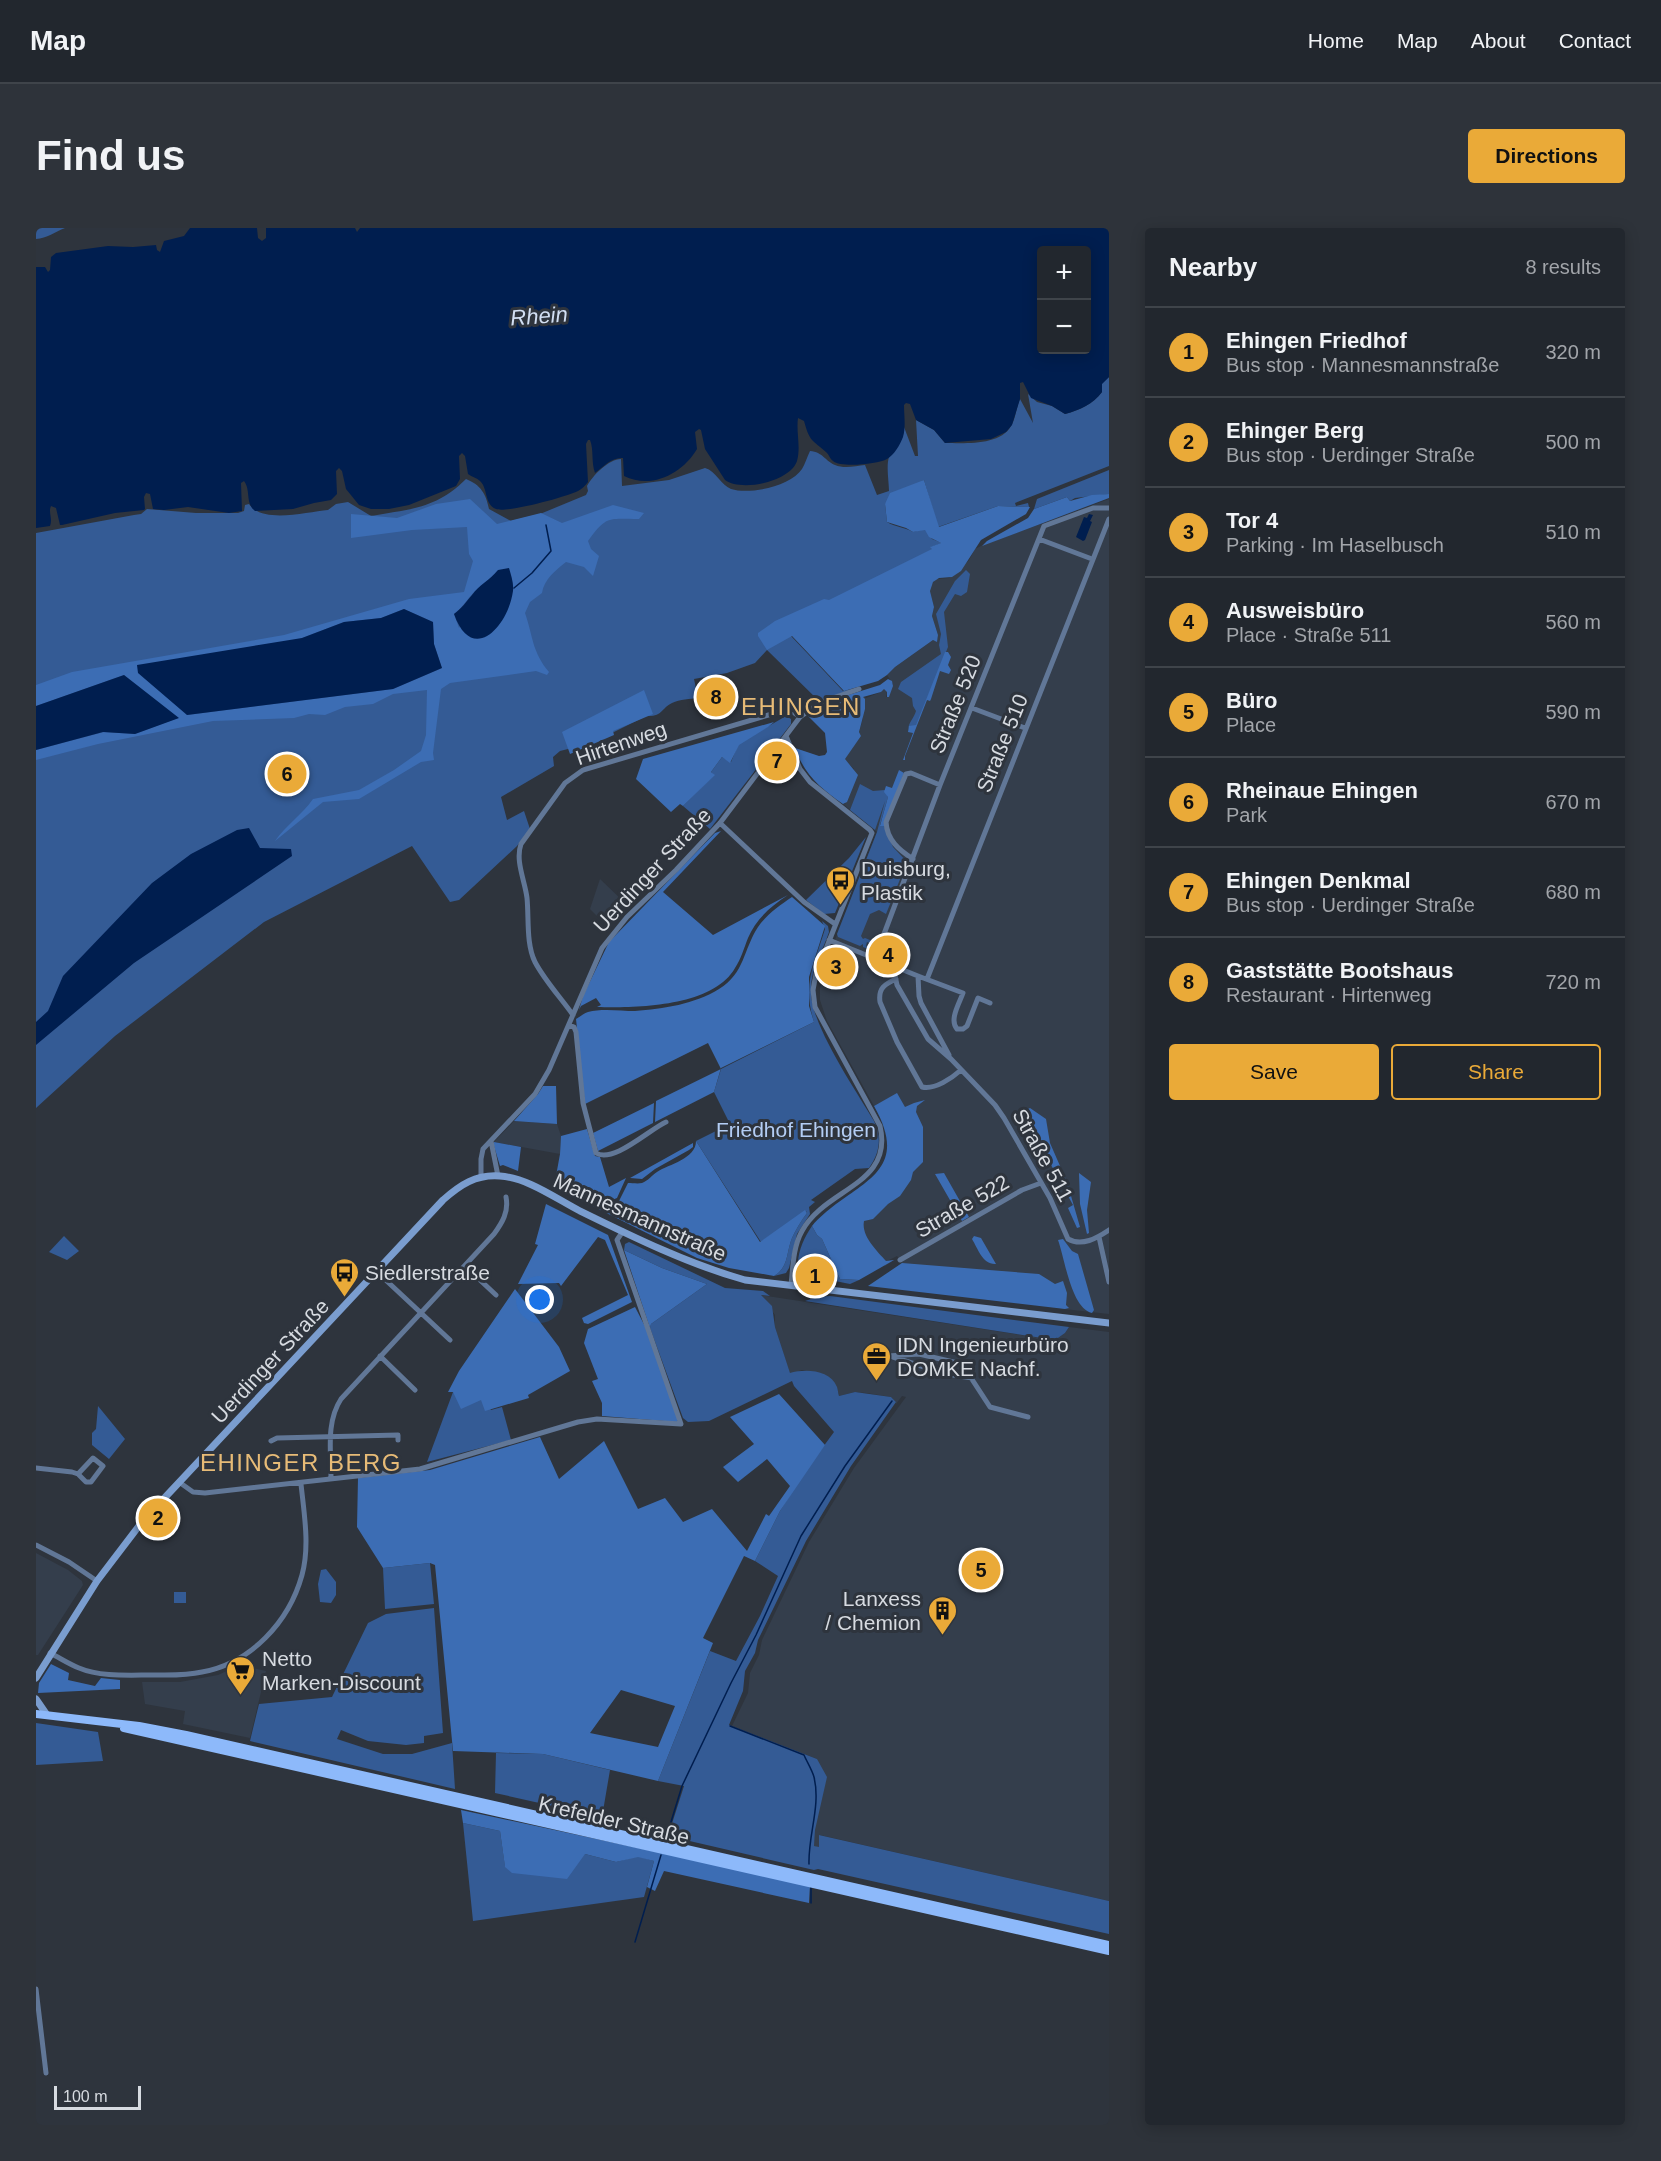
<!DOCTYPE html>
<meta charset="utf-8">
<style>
body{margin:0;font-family:Arial,sans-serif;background:#2e333a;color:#f1f3f6}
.controls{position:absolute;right:18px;top:18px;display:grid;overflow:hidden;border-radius:6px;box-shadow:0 3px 15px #0003}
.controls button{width:54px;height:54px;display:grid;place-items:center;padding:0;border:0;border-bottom:2px solid #3f444a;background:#22272e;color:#f1f3f6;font:30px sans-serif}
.scale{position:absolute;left:18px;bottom:15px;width:87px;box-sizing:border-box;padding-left:6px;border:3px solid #d7dbe1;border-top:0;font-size:16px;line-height:21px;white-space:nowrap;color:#d7dbe1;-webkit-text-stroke:4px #2e343d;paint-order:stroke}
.you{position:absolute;left:504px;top:1072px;width:21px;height:21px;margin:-15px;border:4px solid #fff;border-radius:50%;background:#1a73e8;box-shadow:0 0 0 9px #1a73e833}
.badge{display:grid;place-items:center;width:39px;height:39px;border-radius:50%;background:#eaaa38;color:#111;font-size:20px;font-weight:700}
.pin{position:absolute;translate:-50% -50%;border:3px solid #fff;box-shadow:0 2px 6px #0006}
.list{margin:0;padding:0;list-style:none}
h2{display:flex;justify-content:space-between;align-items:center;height:78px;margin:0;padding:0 24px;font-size:26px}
h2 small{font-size:20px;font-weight:400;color:#a2a5aa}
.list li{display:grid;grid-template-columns:39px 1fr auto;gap:18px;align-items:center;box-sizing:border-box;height:90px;padding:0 24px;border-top:2px solid #3f444a}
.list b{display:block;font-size:22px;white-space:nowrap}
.list p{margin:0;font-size:20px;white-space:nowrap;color:#a2a5aa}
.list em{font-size:20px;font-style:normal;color:#a2a5aa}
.actions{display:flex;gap:12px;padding:18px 24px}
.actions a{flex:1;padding:14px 0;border:2px solid #eaaa38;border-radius:6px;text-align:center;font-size:21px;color:#eaaa38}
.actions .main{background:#eaaa38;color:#111}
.map{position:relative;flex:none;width:1073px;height:1897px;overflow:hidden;border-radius:6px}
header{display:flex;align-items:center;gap:36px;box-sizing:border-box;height:84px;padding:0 30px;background:#22272e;border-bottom:2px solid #3f444a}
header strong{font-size:28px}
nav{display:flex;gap:33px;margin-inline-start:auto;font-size:21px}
.intro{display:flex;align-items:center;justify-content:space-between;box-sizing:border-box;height:144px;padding:0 36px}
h1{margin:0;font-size:42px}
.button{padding:15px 27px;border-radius:6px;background:#eaaa38;color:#111;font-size:21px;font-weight:700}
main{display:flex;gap:36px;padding:0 36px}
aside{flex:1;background:#22272e;border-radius:6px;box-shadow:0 3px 15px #0003}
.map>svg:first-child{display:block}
.built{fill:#343e4c}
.green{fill:#345b95}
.forest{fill:#3c6db4;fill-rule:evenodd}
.water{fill:#001e4f;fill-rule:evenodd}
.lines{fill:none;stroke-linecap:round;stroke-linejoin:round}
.stream{stroke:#001e4f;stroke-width:1.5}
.street{stroke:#617797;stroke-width:5}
.secondary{stroke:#7a9dcf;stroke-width:7}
.primary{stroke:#8db9fa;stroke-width:8}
.labels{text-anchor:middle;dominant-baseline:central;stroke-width:6;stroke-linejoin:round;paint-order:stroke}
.street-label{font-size:21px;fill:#d7dbe1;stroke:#2e343d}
.poi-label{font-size:21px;fill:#d7dbe1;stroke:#2e343d;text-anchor:start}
.park-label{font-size:21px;fill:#b3cdf4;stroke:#2e343d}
.water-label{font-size:22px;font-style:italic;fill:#d2dff3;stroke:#2e343d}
.quarter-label{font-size:24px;letter-spacing:1.5px;fill:#e7bb77;stroke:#2e343d}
</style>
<header>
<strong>Map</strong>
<nav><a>Home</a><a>Map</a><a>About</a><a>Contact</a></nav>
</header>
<div class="intro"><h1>Find us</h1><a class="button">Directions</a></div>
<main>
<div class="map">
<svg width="1073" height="1897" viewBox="0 0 1073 1897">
<rect width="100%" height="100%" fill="#2e343d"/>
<path class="built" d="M1073,271V1086L1028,1081L896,1045L859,1040L866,1035L861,1028L851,1033L858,1032L849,1038L815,994L864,953L861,866L838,878L791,793L784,772V760L790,735L841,604L807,576H809L818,541L808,531L825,508L823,504L827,490V468L830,470L845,464L848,460L851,464L850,469H853L857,456L851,447L859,439L897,412L901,413L902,407L896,388L898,379L894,363V358L900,351L913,350L920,346L933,332L939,321L947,317Z
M564,651L590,676L571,698L554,681Z
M478,893L521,896L525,908L524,926L458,914Z
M724,1067L1018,1112L1029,1105L1033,1099L1073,1104V1673L784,1607L783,1620L778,1618L781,1531L696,1498L712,1465L714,1445L723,1427L726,1412L773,1314L818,1240L870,1169L866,1168L860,1176V1174L855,1169L830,1165L819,1164L803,1168L801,1160L787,1146L766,1142L754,1146L739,1099V1087Z
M0,1325L32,1342L46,1353L47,1357L2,1427H0Z
M204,1437L230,1443L214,1510L147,1496L149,1483L109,1476L106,1454H144L182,1447Z"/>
<path class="green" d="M0,0H29C19,4 11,10 0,11Z
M1073,149V238L979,275L980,278L992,275L993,279L962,278L902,299L888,252L849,276L851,294C859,299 868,299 877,304L889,301L896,311L906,315L895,319L897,321L755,408L807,463L817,461L783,473L731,422L719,435L691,445L658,451L662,470C654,471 644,471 636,475C625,480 627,489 610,488L556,515L524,523L517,529L518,538L465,569L471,592L488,583L494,601L481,618L423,672L414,674L376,618L228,694L79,808L0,880V305L98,287L105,286L111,281L160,285H202L208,283L209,277L213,276C226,296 271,284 292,282L300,276L312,274L335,288C374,281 400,281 430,251C445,257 450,266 453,281L475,293L504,286L550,267L552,263L551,258C557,247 573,231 585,231L586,258L633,252L669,240C680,243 685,257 695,261C714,267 755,258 766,241C769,236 771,229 774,223C787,224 789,233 799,237C808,241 820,238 829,237L841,267L853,263C853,254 850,238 853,229C858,217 868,215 868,199L879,228H882L880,192L898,202L909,215C928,215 964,218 975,198C980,190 980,180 984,171L997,195L992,166L1001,174L1016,178L1029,186C1044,182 1057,176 1066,164L1065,156Z
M1073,242V266L1039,270L1034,273L1031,269L998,281L1001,271Z
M930,342L934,346L931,364L925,368L919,366L908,384L912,419L880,498H873L872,501C873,494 878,490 880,483L877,478L876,470L862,461L865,454L905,426L903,417L905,406L900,386L919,353Z
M750,488L755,491V496L674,601L647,578L678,547L675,544L686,529L695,534L702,517L707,513Z
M824,556L837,563L849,562L852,569L844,597L848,598L857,619L871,634L850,686L843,682L834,686L825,708L827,711L829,710L839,714L837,717L831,714L830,718L834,720L832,721L827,719V716L824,718L802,709L801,706L841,604L849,573L839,602L814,582Z
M830,609L799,685L788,686L770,672L813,630Z
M786,693L792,698L793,704C787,723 775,740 775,761C773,795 820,862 838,893C846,909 844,925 833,940L819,941L775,972L779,974L773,979L774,986L761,1006L753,1040L750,1045L738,1048C753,1039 750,1025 756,1010C760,1001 765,993 771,985L770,983L725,1014L660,913L694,896L678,864L685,841L778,794C766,756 778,737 789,701Z
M776,998L781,1007L786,1011L804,1051L823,1052L814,1056L764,1046C758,1031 767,1011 776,998Z
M28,1008L43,1023L31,1032L13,1024Z
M593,1014L689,1060L727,1063L734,1068L725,1067L736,1078L739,1099L754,1145C768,1141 794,1141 801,1159C802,1162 802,1165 803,1168L819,1164L855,1169L860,1174L815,1238L770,1313L722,1412L719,1425L709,1443L707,1463L693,1497L781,1531L791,1549L779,1602L778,1618L783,1619V1607L1073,1673V1706L782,1641L778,1642L632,1608L648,1558L622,1553L674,1423L700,1433L724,1388L742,1348L719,1333L744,1283L768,1245L798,1204L758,1158L756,1153L673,1193L652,1194L647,1190L614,1100L615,1096L671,1056L626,1040L588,1022L589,1016Z
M794,1068L1033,1099L1029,1105L1019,1112L769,1073L781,1069Z
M417,1164L446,1171L455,1182L466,1179L475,1212L391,1234Z
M62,1178L89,1211L73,1231L56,1217V1205L60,1201Z
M394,1335L398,1376L349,1381L347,1340Z
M290,1341L300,1354V1367L295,1375L284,1374L282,1356L285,1342Z
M138,1364H150V1375H138Z
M398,1380L407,1505L388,1508V1515L370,1517L332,1513L305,1502L301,1511L347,1526H376L416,1515L419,1561L214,1513L223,1476L296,1469L332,1395L350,1386Z
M0,1495L62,1504L67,1533L0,1537Z
M460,1525L507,1526L574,1542L566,1589L459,1565Z
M427,1595L464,1603L469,1638L549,1626L580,1634L602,1628L618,1633L608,1669L437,1693Z"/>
<path class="forest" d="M888,252L903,299L962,278L994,279L990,286L945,312L925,343L916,349L903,350L897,354L894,363L898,379L896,388L902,407L901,414L897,412L859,439L851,447L842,453L808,463L756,408L731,422L722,408V405L739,393L788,371L793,372L896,321L894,319L905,315L893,309L889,302L877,304L870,300L851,294L849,276L854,265Z
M1073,266V270L946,318L951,313L992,290L998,281L1031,269L1034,273L1056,267Z
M434,271L461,296L505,285L526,295L577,277L608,285L603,291C572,291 571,287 552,313L555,321L563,328L557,348L548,339L530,334C520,342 508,351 506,365L494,374L489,385C497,408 496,424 513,444L511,447L500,443L414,455L405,461L397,525L398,532L385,534L323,571L287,574L239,613C250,597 266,587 277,571L323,562L358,542L385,523L390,507L391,462L357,466L337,476L309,479L289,487L273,486L258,490L177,493L62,516L0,532V522L68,504L99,506L142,490L88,447L0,478V457L36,444L248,407L373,371L428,364L437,333L433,326L431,299L376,302L315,310V286L361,290L400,276ZM462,342L423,400L418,386C427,379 432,370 439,363C448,356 455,351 462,342ZM368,381L397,394L398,416L406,440L357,461L151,487L266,410L308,394L345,390Z
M909,424H912L915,429L912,437L915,442L913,446L904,443L895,471L894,473L891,472L869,528V532H867L877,505L872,504L873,498L880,497Z
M852,451L856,453L857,458L853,469H851V464L848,461L845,464L827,469L829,471V481L823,504L825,508L809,531L822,547L811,574L807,576C785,561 768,546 759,520L783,528L789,527L791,524L789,505L772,488L790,474L844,457Z
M608,462L617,486L577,503L578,507L534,526L526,504Z
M738,494L732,499L703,517L694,535L686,529L675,544L679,547L647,578L644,576L635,584L600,551L607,531Z
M863,542L868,545L848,598H844L852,569L848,564L850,558L856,560Z
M685,603L627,664L677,707L752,667C735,678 720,691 712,710C708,720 705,731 699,740C677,779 600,780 561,779L565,777L560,770L545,778L543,782L547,768L573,714L679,605Z
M756,669L789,698L773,749V778L778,794L685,840L678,864L619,894L620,873L685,841L672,815L549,876L540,791C544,789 548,785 552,784C566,780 585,783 599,783C627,781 659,776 683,761C709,745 707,722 722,699C731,686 743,678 756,669Z
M507,858H520L521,896L478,893L502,866Z
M861,865L869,879L878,875L889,872L881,878L880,884L887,899V934L877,944L875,952L864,968L852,976L837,991L828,993C825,1008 841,1023 850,1033L858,1032L823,1052L804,1051L786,1011L781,1007L776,998C814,954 879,950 838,878Z
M618,875L617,895L562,923L557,905Z
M994,880L1010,891L1014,915L1031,954L1044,999L1041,1000L1032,980L1037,977L986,884Z
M551,901L559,928L564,929L573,959L590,950L581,970L576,972L580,979L592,955C596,955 602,956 606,955C612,953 616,947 621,944C633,936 660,931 660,913L724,1014L769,982L771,985C765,993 760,1001 756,1010C750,1025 753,1039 738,1048L693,1040L661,1030L518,959L524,926L525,908Z
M458,914L485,919L482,943L467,937L464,938L458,918Z
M657,915V919L653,922L619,941L606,951L594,950Z
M908,945L933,989L926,993L899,946Z
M1043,945L1055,954L1051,982L1053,1005L1051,1006L1044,976Z
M510,976L572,1007L596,1074L552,1096L548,1095L546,1090L592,1067L569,1012L562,1009L525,1058L523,1055L482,1056L502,1017L499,1016Z
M938,1008L945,1010L960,1036C947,1037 942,1021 936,1011Z
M1027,1011L1036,1023L1042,1026L1058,1082L1056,1085C1035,1080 1029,1031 1022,1012Z
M588,1022L626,1040L671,1056L615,1096L614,1100Z
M866,1035L1003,1046L1019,1056L1027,1053L1031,1065L1030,1077L1033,1080L1029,1081L832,1058Z
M479,1061L523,1119L534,1143L492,1167L493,1170L449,1183L445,1172L425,1181L417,1164H412L423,1143Z
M599,1079L612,1104L642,1191L641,1194L566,1188V1175L556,1153L562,1151L548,1115L552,1101Z
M743,1166L789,1217L744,1283L719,1333L708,1328L667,1410L677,1415L622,1553L507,1526L417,1523L399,1337L394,1335L347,1340L321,1299L322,1250L394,1242L504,1209L523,1251L568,1213L602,1281L629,1270L647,1294L676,1281L711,1323L730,1286L733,1288L754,1258L731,1231L702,1254L687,1239L718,1216L694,1189ZM585,1462L639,1478L622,1519L554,1505Z
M15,1436L33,1445L32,1452L59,1458L65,1450L84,1452V1461L2,1465L3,1455Z
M425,1582L774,1657L773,1675L628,1643L619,1663L611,1659L618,1633L602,1629L580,1634L549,1626L531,1651L476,1645L469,1639L464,1603L427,1595Z"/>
<path class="water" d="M154,0H221L222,10L226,13L230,10V0H319L321,4L324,0H1073V149L1066,156V164C1057,176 1044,182 1029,186L1016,178L995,170L987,154L984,155V171L976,197L970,204L955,211L909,215L898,202L880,192L874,176L870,175L868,177C868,187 870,199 867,209C864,217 858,227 851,231C842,236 805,240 797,233C794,231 793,227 791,225C776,211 774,215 768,193L762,190C760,204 765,219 761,233C754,254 705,264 689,252L669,221L665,202L663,201L659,204L661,221C647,245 616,262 588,248L587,230C576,229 568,238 559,245C555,234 558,222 554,212H552L550,216L552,254C549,258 546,261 542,263C530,269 471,285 460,281C448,276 452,260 444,253C441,250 436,249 432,246L429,228L426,225L423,228L424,251L420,258L373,277L353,281H335L323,277L310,261L306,243L303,240L300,243L301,266L295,272L278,275L257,281L219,283C209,275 215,262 208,253L205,255L206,283L193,285L152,279L128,282L117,281L114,266L110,265L108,269L109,281L108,282L79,285L26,297H24L20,280L15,278C12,284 17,291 14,298L0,300V39H9L12,44L14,42L15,29L20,25L72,18L97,19L120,17L121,22L124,24L128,13L148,8ZM1005,22H1050V122H1005Z
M1053,286L1057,287L1054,293L1056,294L1049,312L1047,313L1040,309L1048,289L1051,290Z
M473,340C475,347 478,356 477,363C472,399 436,437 418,386C426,380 430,374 436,367C443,357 454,352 462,342Z
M368,381L397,394L398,416L406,440L357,461L151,487L102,445L101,437L266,410L308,394L345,390Z
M88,447L143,490L99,506L67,504L0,522V478Z
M213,600L224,620L255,621L256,628L98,735L0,817V794L12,783L27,748L116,655L155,626L201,602Z"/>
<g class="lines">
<path class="stream" d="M478,360L496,345L515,323L510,297
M694,1498L768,1527C771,1534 776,1542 778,1549C785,1578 772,1607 773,1636
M631,1607L646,1558L695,1455L720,1407L765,1308L809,1238L856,1173
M775,1675V1660
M599,1714L625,1627"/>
<path class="street" d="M1003,311L1056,331
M936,480L989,500
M750,508L764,541L774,554L834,602L836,605L780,746L777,762L779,779L844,898C858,957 789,960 766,1003C757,1019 757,1039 755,1057
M684,595L768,674L799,696
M877,631C863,622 851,612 850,594L870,546L875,545L904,557
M793,712L882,748L927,765C923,776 913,792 921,801H927L931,798L942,770L954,775
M839,730L904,557L1008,298L1057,280H1073
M857,738L861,757L892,811L915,831L959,877L968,890L1014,970L1032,1011C1046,1019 1061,1010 1073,1002
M882,748L883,768L885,775L913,827
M860,751C849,756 842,760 844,774L861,814L886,859C899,862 916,850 925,842
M891,751L1073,291
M537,787C525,770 509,753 499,734C490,716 493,690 491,670C489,653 479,633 485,616L529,555L547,542L746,483L757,484L764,489
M533,797L538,799L540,804L547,875L560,925C577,936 614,901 630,894
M455,913L462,948
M445,949V931L447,921L499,866L513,842L566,720L591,689L640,642L684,595L764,489L785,474L823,461
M1063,1009L1073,1054
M864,1032L986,962L1005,955
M429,1038L460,1067
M340,1043L414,1112
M344,1128L379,1162
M852,1128L883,1126L926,1136L954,1179L992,1189
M857,1129L910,1146L936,1150
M235,1213L241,1210L362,1207V1212
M0,1240L36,1244L42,1246L50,1254H55L67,1238L57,1230L42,1246
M295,1250C295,1223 290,1194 305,1171L458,1006C466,995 473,984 470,969
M143,1254L157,1264L169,1265L384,1241L542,1194L561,1191L645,1196L581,1012L587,1003
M0,1317L33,1334L61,1353
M14,1425C24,1430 33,1436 43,1440C64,1449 93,1447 116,1447C133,1447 149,1448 166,1444C215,1435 253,1394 266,1347C274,1318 268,1285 265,1256
M0,1761L10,1845"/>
<path class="secondary" d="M0,1450L61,1353L106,1294L407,972C424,957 440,946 464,948C492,950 519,970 544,983C597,1009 652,1036 709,1052L1073,1095
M0,1471L11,1487"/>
<path class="primary" d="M0,1486L103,1498L150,1507L1073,1717
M88,1500L1073,1723"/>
</g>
<defs>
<symbol id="bus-pin" viewBox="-11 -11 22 30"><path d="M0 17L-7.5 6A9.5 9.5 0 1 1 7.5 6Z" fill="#eaaa38" stroke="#2e343d"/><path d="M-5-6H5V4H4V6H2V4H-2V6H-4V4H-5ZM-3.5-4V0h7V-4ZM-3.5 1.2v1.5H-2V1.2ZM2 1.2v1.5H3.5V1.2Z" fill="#111"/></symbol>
<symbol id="office-pin" viewBox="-11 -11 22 30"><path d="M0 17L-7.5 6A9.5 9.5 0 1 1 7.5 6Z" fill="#eaaa38" stroke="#2e343d"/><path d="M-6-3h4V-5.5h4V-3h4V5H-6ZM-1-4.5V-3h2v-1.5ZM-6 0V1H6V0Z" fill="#111"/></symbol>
<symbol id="building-pin" viewBox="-11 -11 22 30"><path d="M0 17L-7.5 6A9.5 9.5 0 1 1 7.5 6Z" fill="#eaaa38" stroke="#2e343d"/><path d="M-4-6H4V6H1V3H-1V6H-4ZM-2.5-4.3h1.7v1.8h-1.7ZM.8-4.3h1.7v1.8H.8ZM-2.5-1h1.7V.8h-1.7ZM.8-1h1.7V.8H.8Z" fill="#111"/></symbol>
<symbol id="supermarket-pin" viewBox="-11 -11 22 30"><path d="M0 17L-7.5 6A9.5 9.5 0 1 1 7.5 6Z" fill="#eaaa38" stroke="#2e343d"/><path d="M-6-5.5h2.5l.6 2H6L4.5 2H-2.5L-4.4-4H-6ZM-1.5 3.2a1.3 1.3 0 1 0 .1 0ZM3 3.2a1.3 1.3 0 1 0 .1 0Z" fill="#111"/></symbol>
</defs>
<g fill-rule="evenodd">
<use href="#bus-pin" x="788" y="636" width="33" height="45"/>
<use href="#bus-pin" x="292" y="1028" width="33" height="45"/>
<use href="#office-pin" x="824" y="1112" width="33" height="45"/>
<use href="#building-pin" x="890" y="1366" width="33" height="45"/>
<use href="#supermarket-pin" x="188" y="1426" width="33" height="45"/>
</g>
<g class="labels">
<g class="street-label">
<text transform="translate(919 476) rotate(-68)">Straße 520</text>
<text transform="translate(585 515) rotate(-19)">Hirtenweg</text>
<text transform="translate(966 515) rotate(-68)">Straße 510</text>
<text transform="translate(616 642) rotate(-47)">Uerdinger Straße</text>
<text transform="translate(1007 927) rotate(61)">Straße 511</text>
<text transform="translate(926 978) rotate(-30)">Straße 522</text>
<text transform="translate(604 989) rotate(24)">Mannesmannstraße</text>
<text transform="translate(234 1133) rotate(-47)">Uerdinger Straße</text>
<text transform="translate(578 1592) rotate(13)">Krefelder Straße</text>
</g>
<g class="poi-label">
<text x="825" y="640">Duisburg,<tspan x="825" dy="24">Plastik</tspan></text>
<text x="329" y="1044">Siedlerstraße</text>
<text x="861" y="1116">IDN Ingenieurbüro<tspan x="861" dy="24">DOMKE Nachf.</tspan></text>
<text x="885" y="1370" text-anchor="end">Lanxess<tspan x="885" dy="24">/ Chemion</tspan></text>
<text x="226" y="1430">Netto<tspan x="226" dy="24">Marken-Discount</tspan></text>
</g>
<g class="park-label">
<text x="760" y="901">Friedhof Ehingen</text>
</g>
<g class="water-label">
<text transform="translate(503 88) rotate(-4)">Rhein</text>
</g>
<g class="quarter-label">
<text x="765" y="478">EHINGEN</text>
<text x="265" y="1234">EHINGER BERG</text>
</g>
</g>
</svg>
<div class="controls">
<button>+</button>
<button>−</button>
</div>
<div class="scale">100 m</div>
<div class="you"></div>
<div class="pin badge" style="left:779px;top:1048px">1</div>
<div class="pin badge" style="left:122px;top:1290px">2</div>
<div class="pin badge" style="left:800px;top:739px">3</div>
<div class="pin badge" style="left:852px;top:727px">4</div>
<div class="pin badge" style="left:945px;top:1342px">5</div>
<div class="pin badge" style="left:251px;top:546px">6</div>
<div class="pin badge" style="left:741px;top:533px">7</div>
<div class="pin badge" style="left:680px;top:469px">8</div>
</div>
<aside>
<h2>Nearby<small>8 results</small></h2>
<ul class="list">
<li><span class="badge">1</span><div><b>Ehingen Friedhof</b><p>Bus stop · Mannesmannstraße</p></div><em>320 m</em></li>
<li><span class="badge">2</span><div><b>Ehinger Berg</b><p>Bus stop · Uerdinger Straße</p></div><em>500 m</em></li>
<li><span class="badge">3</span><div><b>Tor 4</b><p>Parking · Im Haselbusch</p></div><em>510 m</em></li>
<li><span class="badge">4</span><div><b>Ausweisbüro</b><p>Place · Straße 511</p></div><em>560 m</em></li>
<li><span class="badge">5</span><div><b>Büro</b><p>Place</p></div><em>590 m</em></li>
<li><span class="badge">6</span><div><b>Rheinaue Ehingen</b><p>Park</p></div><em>670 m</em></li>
<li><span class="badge">7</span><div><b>Ehingen Denkmal</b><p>Bus stop · Uerdinger Straße</p></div><em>680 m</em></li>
<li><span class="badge">8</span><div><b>Gaststätte Bootshaus</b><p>Restaurant · Hirtenweg</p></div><em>720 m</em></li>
</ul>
<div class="actions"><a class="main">Save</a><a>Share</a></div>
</aside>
</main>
